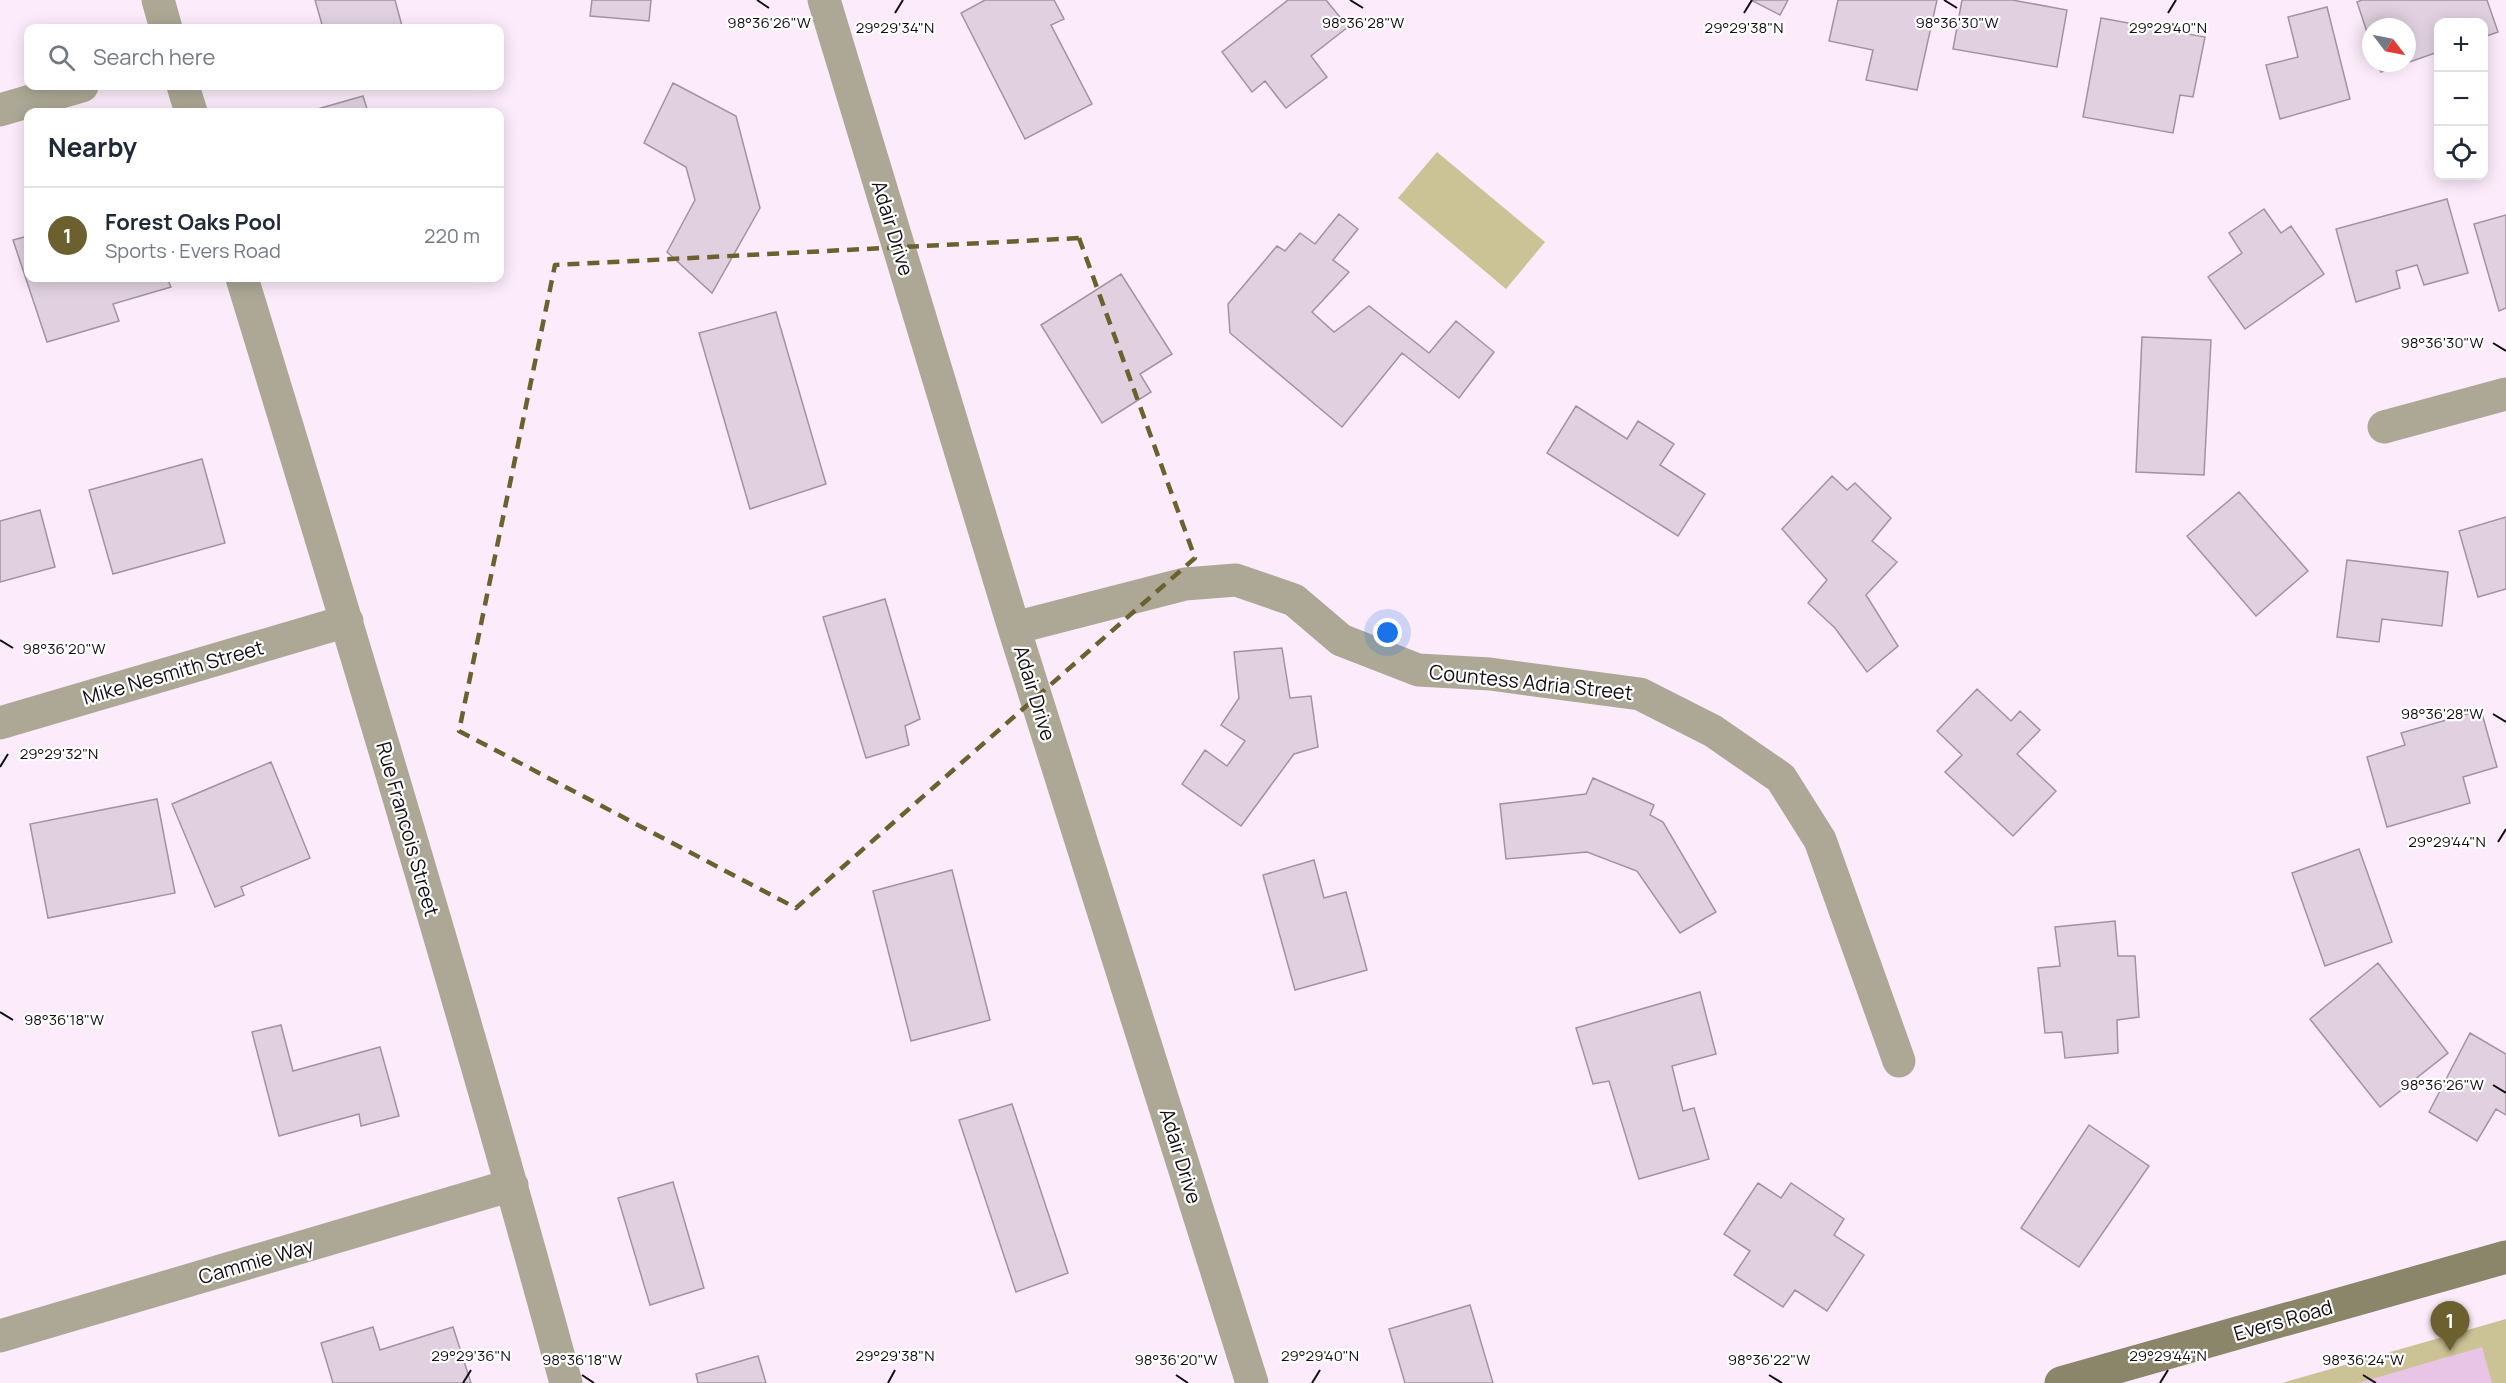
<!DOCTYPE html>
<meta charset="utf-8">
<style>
body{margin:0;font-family:Manrope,sans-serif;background:#f6f6f7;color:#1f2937}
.controls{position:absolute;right:18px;top:18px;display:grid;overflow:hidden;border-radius:12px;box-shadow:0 3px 15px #0003}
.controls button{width:54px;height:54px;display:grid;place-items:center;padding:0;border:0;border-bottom:2px solid #e0e1e3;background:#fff;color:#1f2937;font:30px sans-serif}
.compass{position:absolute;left:2362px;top:18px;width:54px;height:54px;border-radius:50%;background:#fff;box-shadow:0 3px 15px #0003;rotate:122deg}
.you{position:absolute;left:1388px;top:633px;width:21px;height:21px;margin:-15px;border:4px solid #fff;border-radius:50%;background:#1a73e8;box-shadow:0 0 0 9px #1a73e833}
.badge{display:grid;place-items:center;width:39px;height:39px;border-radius:50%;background:#6c612e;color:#fff;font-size:20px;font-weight:700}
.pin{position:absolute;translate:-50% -50px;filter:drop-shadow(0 2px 3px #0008)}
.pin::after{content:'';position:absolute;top:32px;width:21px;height:18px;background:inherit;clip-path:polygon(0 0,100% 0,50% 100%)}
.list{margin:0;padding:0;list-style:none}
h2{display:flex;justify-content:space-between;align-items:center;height:78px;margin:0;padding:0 24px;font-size:26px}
h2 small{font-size:20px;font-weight:400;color:#747a83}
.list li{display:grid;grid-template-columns:39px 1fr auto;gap:18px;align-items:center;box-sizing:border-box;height:96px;padding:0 24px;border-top:2px solid #e0e1e3}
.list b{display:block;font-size:22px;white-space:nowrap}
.list p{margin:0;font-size:20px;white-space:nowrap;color:#747a83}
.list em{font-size:20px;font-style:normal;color:#747a83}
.icon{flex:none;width:33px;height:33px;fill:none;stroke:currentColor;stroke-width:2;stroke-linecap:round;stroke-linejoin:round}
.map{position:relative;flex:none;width:2506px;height:1383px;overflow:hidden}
.search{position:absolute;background:#fff;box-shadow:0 3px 15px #0003;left:24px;top:24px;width:480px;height:66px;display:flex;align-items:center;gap:15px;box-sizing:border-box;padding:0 21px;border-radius:12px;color:#747a83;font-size:22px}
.panel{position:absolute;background:#fff;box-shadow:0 3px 15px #0003;left:24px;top:108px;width:480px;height:174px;border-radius:12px}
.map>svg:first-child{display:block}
.green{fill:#cbc296}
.water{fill:#e8c5e7}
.building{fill:#e1d1e0;stroke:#a293a2;stroke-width:1.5}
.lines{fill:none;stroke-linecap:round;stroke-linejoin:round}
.street{stroke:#aca895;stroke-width:33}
.secondary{stroke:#8b8569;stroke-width:33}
.marked{fill:none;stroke:#6c612e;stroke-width:4.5;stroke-dasharray:12 8;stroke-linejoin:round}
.ticks{fill:none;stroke:#120d12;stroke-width:2}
.labels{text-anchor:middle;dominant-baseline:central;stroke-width:4.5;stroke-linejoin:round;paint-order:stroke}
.street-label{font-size:20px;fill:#120d12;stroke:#fff}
.ticks-label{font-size:15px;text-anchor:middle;fill:#120d12;stroke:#fff;stroke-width:4.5;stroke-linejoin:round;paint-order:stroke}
</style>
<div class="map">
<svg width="2506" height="1383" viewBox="0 0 2506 1383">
<rect width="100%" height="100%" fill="#fcecfb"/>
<path class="green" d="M1437,152L1545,242L1506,289L1398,198Z
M2506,1319V1383H2282Z"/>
<path class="water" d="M2482,1347L2492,1383H2358Z"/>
<path class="building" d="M315,0H395L402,26L393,28H323Z
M592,0H651L649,21L590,16Z
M985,0H1054L1064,19L1051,25L1092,104L1025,139L961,13Z
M1288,0H1326L1348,27L1311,56L1327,77L1286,108L1265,81L1252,92L1222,52Z
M1751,0H1788L1780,15Z
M1838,0H1937L1917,90L1866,80L1873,50L1829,41Z
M1962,0H2012L2067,10L2057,67L1953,49Z
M2362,0H2487L2498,32L2484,37V22H2438V52L2381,72L2377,63H2407V27H2371V44L2357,2Z
M2327,7L2350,99L2280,119L2266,65L2298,57L2288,17Z
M2101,18L2205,37L2193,97L2180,95L2173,133L2083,117Z
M673,83L736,116L760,208L712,293L667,252L695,200L686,167L644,143Z
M363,96L368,112H307Z
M2447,199L2468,273L2424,285L2417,265L2396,271L2400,288L2356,302L2336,229Z
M2264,209L2281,233L2291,226L2324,274L2245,329L2208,277L2242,253L2229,233Z
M1339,214L1358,229L1333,260L1349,272L1312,312L1334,332L1369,306L1429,353L1456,321L1494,352L1459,398L1402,353L1342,427L1230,333L1228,304L1277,246L1285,251L1300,233L1315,244Z
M2506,215V308L2499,311L2474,224Z
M28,236V278H167L171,287L113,304L119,321L47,342L13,240Z
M1121,274L1172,354L1140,374L1151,392L1102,423L1041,325Z
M776,312L826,484L750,509L699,333Z
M2142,337L2211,340L2204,475L2136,472Z
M1576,406L1627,439L1638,421L1674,444L1660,465L1705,494L1678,536L1547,453Z
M202,459L225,543L113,574L89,490Z
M1832,476L1847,490L1855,483L1891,518L1872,541L1897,562L1866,595L1898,646L1867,672L1835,628L1808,603L1827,580L1782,529Z
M2239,492L2308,571L2256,616L2187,536Z
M40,510L55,567L0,582V521Z
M2506,517V589L2478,597L2459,531Z
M2347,560L2448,572L2442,626L2382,619L2379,642L2337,637Z
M885,599L920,719L905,726L909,745L866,758L823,617Z
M1282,648L1290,698L1311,696L1318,747L1294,754L1241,826L1182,784L1205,750L1227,766L1245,741L1221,725L1239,698L1234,652Z
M1977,689L2011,721L2020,711L2040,730L2017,754L2056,791L2013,836L1945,772L1962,755L1937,731Z
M2481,710L2497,767L2463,777L2470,803L2387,827L2367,757L2405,745L2401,733Z
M271,762L310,858L241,887L244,895L215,907L172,804Z
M1593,778L1654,805L1650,815L1663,822L1716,912L1680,933L1637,871L1587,852L1506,859L1500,804L1586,794Z
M157,799L175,893L48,918L30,824Z
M2359,849L2392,942L2325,966L2292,873Z
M1314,860L1324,898L1346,892L1367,970L1295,990L1263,875Z
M952,870L990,1020L911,1041L873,891Z
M2115,921L2118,956H2135L2139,1017L2117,1020L2118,1053L2065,1058L2062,1032L2045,1033L2038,968L2060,966L2055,927Z
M2378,963L2448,1053L2380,1107L2310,1019Z
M1700,992L1716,1054L1672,1066L1683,1111L1694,1108L1709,1159L1639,1179L1609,1081L1593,1084L1576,1028Z
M281,1025L293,1071L380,1047L399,1116L361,1126L359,1114L279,1136L252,1032Z
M2470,1033L2506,1054V1115L2496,1109L2477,1141L2429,1112Z
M1012,1104L1068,1273L1016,1292L959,1120Z
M2089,1125L2149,1166L2079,1267L2021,1228Z
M673,1182L704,1288L650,1305L618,1198Z
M1758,1183L1781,1198L1791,1183L1844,1219L1834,1235L1864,1255L1827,1311L1795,1290L1783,1307L1734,1275L1750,1251L1724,1234Z
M1470,1305L1493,1383H1405L1389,1329Z
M373,1327L380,1350L453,1327L471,1383H333L321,1343Z
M758,1356L766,1383H698L696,1374Z"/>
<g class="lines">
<path class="street" d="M158,0L166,28
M824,0L1014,628L1252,1383
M183,86L191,112
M0,110L82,86
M242,278C354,645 465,1012 566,1383
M2384,427L2506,394
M1014,628L1185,584L1236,580L1294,600L1341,640L1418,670L1490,674L1640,694L1713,731L1781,778L1820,840L1899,1061
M0,723L347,621
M0,1336L512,1185"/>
<path class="secondary" d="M2061,1383L2506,1257"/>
</g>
<path class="marked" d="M1079,238L1195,558L796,908L459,731L555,265Z"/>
<path class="ticks" d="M757,0L769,8M1350,0L1363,8M1944,0L1957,8M895,13L903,0M1744,13L1752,0M2168,13L2176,0M2493,343L2506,351M0,640L13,648M2493,714L2506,722M0,767L8,754M2498,842L2506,829M0,1012L13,1020M2493,1085L2506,1093M582,1375L594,1383M1176,1375L1188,1383M1769,1375L1782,1383M2363,1375L2376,1383M463,1383L471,1370M888,1383L895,1370M1312,1383L1320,1370M2160,1383L2168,1370"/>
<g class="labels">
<g class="street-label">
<text transform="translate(893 228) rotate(73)">Adair Drive</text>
<text transform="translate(173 672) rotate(-16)">Mike Nesmith Street</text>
<text transform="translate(1531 682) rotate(6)">Countess Adria Street</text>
<text transform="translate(1035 693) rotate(73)">Adair Drive</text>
<text transform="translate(408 829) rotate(74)">Rue Francois Street</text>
<text transform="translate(1181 1156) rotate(73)">Adair Drive</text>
<text transform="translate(256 1261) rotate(-16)">Cammie Way</text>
<text transform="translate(2283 1320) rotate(-16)">Evers Road</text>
</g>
</g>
<g class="ticks-label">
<text x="769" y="28">98°36'26"W</text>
<text x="1363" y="28">98°36'28"W</text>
<text x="1957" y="28">98°36'30"W</text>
<text x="895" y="33">29°29'34"N</text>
<text x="1744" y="33">29°29'38"N</text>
<text x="2168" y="33">29°29'40"N</text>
<text x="2442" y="348">98°36'30"W</text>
<text x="64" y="654">98°36'20"W</text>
<text x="2442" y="719">98°36'28"W</text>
<text x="59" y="759">29°29'32"N</text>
<text x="2447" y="847">29°29'44"N</text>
<text x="64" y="1025">98°36'18"W</text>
<text x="2442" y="1090">98°36'26"W</text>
<text x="471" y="1361">29°29'36"N</text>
<text x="895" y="1361">29°29'38"N</text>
<text x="1320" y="1361">29°29'40"N</text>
<text x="2168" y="1361">29°29'44"N</text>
<text x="582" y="1365">98°36'18"W</text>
<text x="1176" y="1365">98°36'20"W</text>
<text x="1769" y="1365">98°36'22"W</text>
<text x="2363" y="1365">98°36'24"W</text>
</g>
</svg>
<div class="controls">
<button>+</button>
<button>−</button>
<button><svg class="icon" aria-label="locate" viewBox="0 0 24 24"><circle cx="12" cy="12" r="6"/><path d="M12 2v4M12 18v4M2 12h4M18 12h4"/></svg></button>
</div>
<svg class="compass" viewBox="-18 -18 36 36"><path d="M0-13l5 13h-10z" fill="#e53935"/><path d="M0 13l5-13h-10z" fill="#747a83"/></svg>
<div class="you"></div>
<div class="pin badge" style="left:2450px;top:1351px">1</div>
<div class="search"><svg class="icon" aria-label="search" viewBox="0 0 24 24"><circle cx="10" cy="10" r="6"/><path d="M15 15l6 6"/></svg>Search here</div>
<section class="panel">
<h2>Nearby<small></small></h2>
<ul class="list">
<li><span class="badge">1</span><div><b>Forest Oaks Pool</b><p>Sports · Evers Road</p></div><em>220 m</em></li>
</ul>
</section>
</div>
